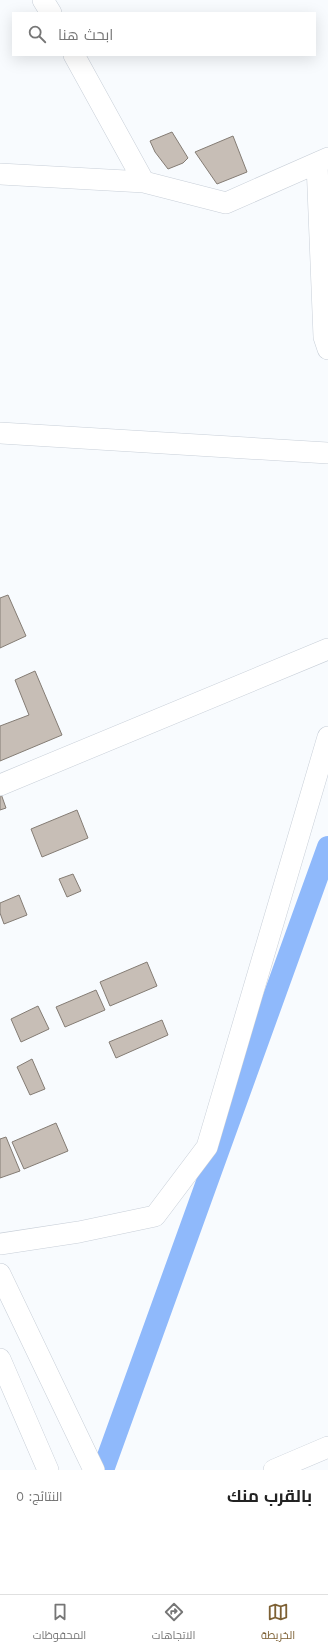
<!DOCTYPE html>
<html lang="ar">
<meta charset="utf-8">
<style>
body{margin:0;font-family:"Work Sans",Cairo,sans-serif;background:#f6f6f6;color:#222;direction:rtl}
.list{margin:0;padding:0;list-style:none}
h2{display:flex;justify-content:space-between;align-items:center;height:52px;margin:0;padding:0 16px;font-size:17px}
h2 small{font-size:13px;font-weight:400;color:#767676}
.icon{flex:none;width:22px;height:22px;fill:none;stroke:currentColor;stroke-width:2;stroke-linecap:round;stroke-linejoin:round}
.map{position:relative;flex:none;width:328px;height:1470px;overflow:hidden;direction:ltr}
.search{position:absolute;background:#fff;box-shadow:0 4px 16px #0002;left:12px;right:12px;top:12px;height:44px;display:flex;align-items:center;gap:10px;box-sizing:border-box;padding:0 14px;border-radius:0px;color:#767676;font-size:15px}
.sheet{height:124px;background:#fff}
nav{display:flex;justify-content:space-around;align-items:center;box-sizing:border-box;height:56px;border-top:1px solid #e0e0e0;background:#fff;font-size:11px;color:#767676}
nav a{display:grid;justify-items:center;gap:2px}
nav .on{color:#7d6034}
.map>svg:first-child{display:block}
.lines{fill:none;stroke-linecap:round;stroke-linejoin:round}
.canal{stroke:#8fb9fb;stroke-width:22}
.building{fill:#c7beb6;stroke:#847c74}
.street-casing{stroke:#c8cfd8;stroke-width:22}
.street{stroke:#fff;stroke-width:21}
</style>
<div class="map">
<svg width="328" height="1470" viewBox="0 0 328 1470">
<rect width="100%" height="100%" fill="#f8fbfe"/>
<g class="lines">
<path class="canal" d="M103,1470L328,847"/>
</g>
<path class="building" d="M172,132L188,158L183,163L168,169L155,152L150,141Z
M233,136L247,172L217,184L195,152Z
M8,595L26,636L0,648V598Z
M35,671L62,735L0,761V726L29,715L15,680Z
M0,791L6,808L0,810Z
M77,810L88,838L42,857L31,829Z
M73,874L81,891L67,897L59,879Z
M19,895L27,915L4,924L0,913V903Z
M147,962L157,986L110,1006L100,982Z
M96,990L105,1010L65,1027L56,1007Z
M38,1006L49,1029L21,1042L11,1019Z
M162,1020L168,1035L116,1058L109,1042Z
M32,1059L45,1089L30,1095L17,1067Z
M56,1123L68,1151L24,1169L12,1142Z
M6,1137L20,1171L0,1178V1139Z"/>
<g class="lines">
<defs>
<path id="street" d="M43,0L51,13
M74,55L144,182
M317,163L324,337L328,349
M0,174L144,182L226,203L328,158
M0,433L328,453
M0,785L328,649
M0,1244L79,1232L155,1216L207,1147L328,737
M0,1274L94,1470
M0,1359L48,1470
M274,1470L328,1447"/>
</defs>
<use href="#street" class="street-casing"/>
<use href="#street" class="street"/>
</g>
</svg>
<div class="search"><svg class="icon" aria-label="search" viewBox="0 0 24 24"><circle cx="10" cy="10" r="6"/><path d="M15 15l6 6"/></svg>ابحث هنا</div>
</div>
<section class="sheet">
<h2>بالقرب منك<small>النتائج: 0</small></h2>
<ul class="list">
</ul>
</section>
<nav>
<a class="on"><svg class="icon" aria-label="map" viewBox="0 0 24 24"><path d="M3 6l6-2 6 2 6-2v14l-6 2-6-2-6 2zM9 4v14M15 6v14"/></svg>الخريطة</a>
<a><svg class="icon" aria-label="directions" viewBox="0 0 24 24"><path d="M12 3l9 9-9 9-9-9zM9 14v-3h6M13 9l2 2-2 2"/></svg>الاتجاهات</a>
<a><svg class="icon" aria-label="saved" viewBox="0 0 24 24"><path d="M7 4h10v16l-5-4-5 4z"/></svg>المحفوظات</a>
</nav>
